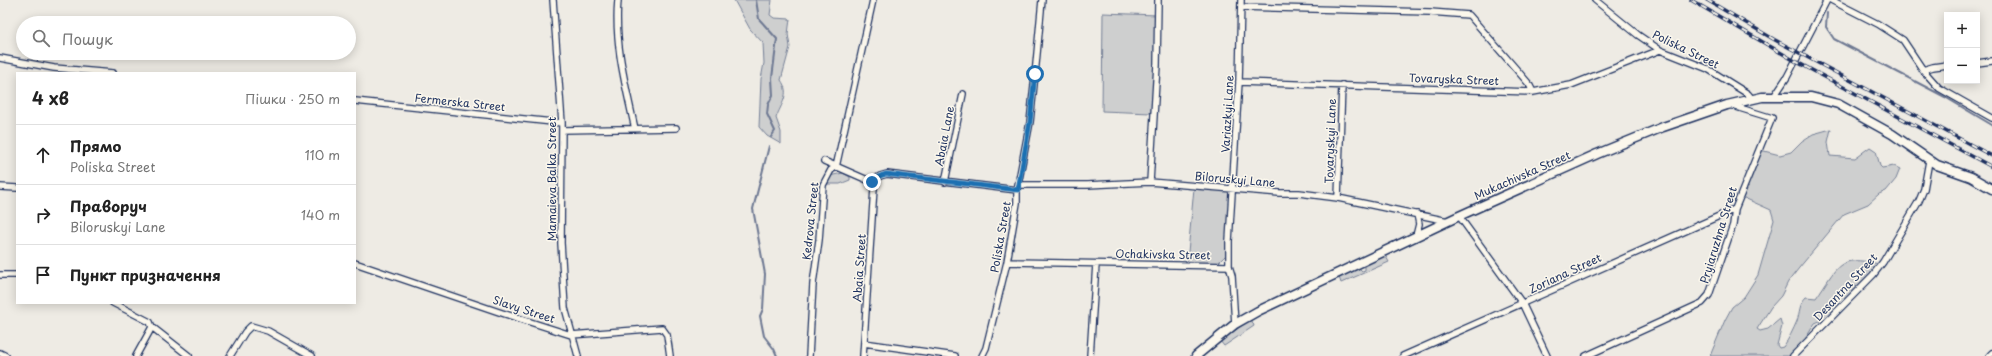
<!DOCTYPE html>
<html lang="uk">
<meta charset="utf-8">
<style>
body{margin:0;font-family:"Playpen Sans",sans-serif;background:#f6f6f6;color:#222}
.controls{position:absolute;right:12px;top:12px;display:grid;overflow:hidden;border-radius:0px;box-shadow:0 2px 10px #0003}
.controls button{width:36px;height:36px;display:grid;place-items:center;padding:0;border:0;border-bottom:1px solid #e0e0e0;background:#fff;color:#222;font:20px sans-serif}
.stop{position:absolute;width:12px;height:12px;margin:-9px;border:3px solid #1f6fb2;border-radius:50%;background:#fff}
.stop.end{background:#1f6fb2;border-color:#fff;box-shadow:0 1px 4px #0008}
.list{margin:0;padding:0;list-style:none}
h2{display:flex;justify-content:space-between;align-items:center;height:52px;margin:0;padding:0 16px;font-size:17px}
h2 small{font-size:13px;font-weight:400;color:#767676}
.list li{display:grid;grid-template-columns:26px 1fr auto;gap:12px;align-items:center;box-sizing:border-box;height:60px;padding:0 16px;border-top:1px solid #e0e0e0}
.list b{display:block;font-size:15px;white-space:nowrap}
.list p{margin:0;font-size:13px;white-space:nowrap;color:#767676}
.list em{font-size:13px;font-style:normal;color:#767676}
.icon{flex:none;width:22px;height:22px;fill:none;stroke:currentColor;stroke-width:2;stroke-linecap:round;stroke-linejoin:round}
.map{position:relative;flex:none;width:1992px;height:356px;overflow:hidden}
.search{position:absolute;background:#fff;box-shadow:0 2px 10px #0003;left:16px;top:16px;width:340px;height:44px;display:flex;align-items:center;gap:10px;box-sizing:border-box;padding:0 14px;border-radius:22px;color:#767676;font-size:15px}
.panel{position:absolute;background:#fff;box-shadow:0 2px 10px #0003;left:16px;top:72px;width:340px;height:232px;border-radius:0px}
.map>svg:first-child{display:block}
.green{fill:#cecfcf;stroke:#747f96}
.lines{fill:none;stroke-linecap:round;stroke-linejoin:round}
.stream{stroke:#6d7892;stroke-width:2}
.street-casing{stroke:#1b2f5e;stroke-width:8}
.secondary-casing{stroke:#1b2f5e;stroke-width:11}
.street{stroke:#fbf7ec;stroke-width:5.5}
.secondary{stroke:#fbf7ec;stroke-width:8}
.rail-casing{stroke:#1b2f5e;stroke-width:3.5}
.rail{stroke:#fbf7ec;stroke-width:2;stroke-dasharray:6;stroke-linecap:butt}
.route{stroke:#1f6fb2;stroke-width:5}
.labels{text-anchor:middle;dominant-baseline:central;stroke-width:3;stroke-linejoin:round;paint-order:stroke}
.street-label{font-size:11px;fill:#1b2f5e;stroke:#fbf7ec}
</style>
<div class="map">
<svg width="1992" height="356" viewBox="0 0 1992 356">
<rect width="100%" height="100%" fill="#eeebe4"/>
<filter id="ink" filterUnits="userSpaceOnUse"><feTurbulence type="fractalNoise" baseFrequency=".025" numOctaves="2"/><feDisplacementMap in="SourceGraphic" scale="8" xChannelSelector="R" yChannelSelector="G"/><feConvolveMatrix kernelMatrix="1 2 1 2 8 2 1 2 1" color-interpolation-filters="sRGB"/></filter>
<g filter="url(#ink)">
<path class="green" d="M734,0H772L770,15L774,18L790,19L788,34L790,47L781,80C791,94 781,104 776,118L781,132V144L767,136L759,127L761,79L764,63L763,43L750,29Z
M1103,13L1157,15L1155,66L1151,113L1102,111Z
M1831,129L1828,142L1830,156L1855,158L1870,147L1876,151L1880,166L1882,168L1894,166L1900,169L1896,179L1886,191L1879,194L1868,204L1844,214L1799,268L1788,282L1781,296L1771,307L1757,329L1760,331L1768,329L1780,319L1782,326L1777,345L1779,348L1783,347C1789,339 1793,330 1797,321C1800,312 1799,304 1806,297L1816,298C1838,267 1837,254 1879,264L1872,274L1827,318L1815,323L1801,346L1790,356H1710L1725,320L1732,307L1744,297L1758,275L1774,220L1771,210L1742,197L1760,150L1780,155L1791,152L1802,141L1813,134Z
M843,173L850,177V180L840,184H826L829,176Z
M1194,188L1228,191L1230,194L1226,255L1218,263H1187Z
M1385,255L1389,262L1341,283L1339,277L1359,268L1362,271L1365,270V264Z
M1250,320L1252,321L1254,326L1224,346L1220,341Z"/>
<g class="lines">
<path class="stream" d="M756,0L759,19L777,39L772,78L773,95L768,105L767,114L775,131L771,137
M1827,13L1826,27L1834,39L1945,97L1992,125
M769,146L753,209L765,274L763,309L760,316L764,336L774,349L777,356"/>
<defs>
<path id="street" d="M553,0L562,123L561,243L565,308L578,356
M618,0C614,44 626,87 635,129
M1595,0L1638,35L1660,50L1708,69L1748,94L1752,99
M1831,0L1878,24L1903,40L1923,70L1933,67L1947,65
M1241,7L1430,12L1469,15L1529,84L1533,92
M0,58L54,68L113,73
M1977,63L1992,61
M1923,70L1939,88L1992,118
M1239,82L1533,92L1571,85L1660,50
M1775,95L1787,77L1827,0
M355,101L562,123
M562,130L676,128
M824,161L872,182L880,176L887,174L1017,190
M945,182L963,94
M1150,182L1157,65L1158,0
M1018,185H1087L1150,182L1279,193H1299L1338,198L1448,221
M0,187L17,188
M1338,198L1342,85
M1459,216L1522,303L1547,356
M1416,236L1419,224L1417,214
M1007,262L1229,266
M355,263L502,313L571,335L662,328L667,335L670,356
M0,275H17
M113,303L150,322L152,327L136,356
M1235,324L1232,276L1229,266V241L1239,82L1241,0
M152,327L189,356
M864,343L955,356
M0,353L6,356
M230,356L245,332L251,326L268,331L312,356
M809,356L813,284L819,240L823,185L831,170L836,167L873,0
M863,356L874,188L872,182
M982,356L986,348L1007,262L1017,203V190L1030,122L1035,75L1042,0
M1090,356L1096,264
M1403,356L1735,209
M1586,356L1702,303L1709,295L1733,225L1735,209L1772,118L1730,105
M1793,356L1873,275L1883,262L1919,201L1924,189L1929,161
M1989,356L1992,353"/>
<path id="secondary" d="M1196,356L1235,324L1258,311L1459,216L1597,154L1663,127L1727,105L1762,97H1811L1838,104L1892,134L1937,165L1971,177L1992,189"/>
</defs>
<use href="#street" class="street-casing"/>
<use href="#secondary" class="secondary-casing"/>
<use href="#street" class="street"/>
<use href="#secondary" class="secondary"/>
<defs>
<path id="rail" d="M1691,0L1795,61L1992,167
M1707,0L1775,40L1992,156"/>
</defs>
<use href="#rail" class="rail-casing"/>
<use href="#rail" class="rail"/>
</g>
</g>
<g class="lines" filter="url(#ink)">
<path class="route" d="M872,182L880,176L886,174L1018,190L1030,122L1035,74"/>
</g>
<g class="labels">
<g class="street-label">
<text transform="translate(1686 49) rotate(26)">Poliska Street</text>
<text transform="translate(1454 79) rotate(2)">Tovaryska Street</text>
<text transform="translate(460 102) rotate(6)">Fermerska Street</text>
<text transform="translate(1227 114) rotate(-87)">Variazkyi Lane</text>
<text transform="translate(944 136) rotate(-79)">Abaia Lane</text>
<text transform="translate(1330 141) rotate(-88)">Tovaryskyi Lane</text>
<text transform="translate(1522 175) rotate(-24)">Mukachivska Street</text>
<text transform="translate(551 179) rotate(-90)">Mamaieva Balka Street</text>
<text transform="translate(1235 179) rotate(5)">Biloruskyi Lane</text>
<text transform="translate(810 221) rotate(-84)">Kedrova Street</text>
<text transform="translate(1718 235) rotate(-73)">Pryiaruzhna Street</text>
<text transform="translate(1000 237) rotate(-80)">Poliska Street</text>
<text transform="translate(1163 254) rotate(1)">Ochakivska Street</text>
<text transform="translate(859 268) rotate(-86)">Abaia Street</text>
<text transform="translate(1565 273) rotate(-25)">Zoriana Street</text>
<text transform="translate(1845 287) rotate(-47)">Desantna Street</text>
<text transform="translate(524 309) rotate(18)">Slavy Street</text>
</g>
</g>
</svg>
<div class="controls">
<button>+</button>
<button>−</button>
</div>
<div class="stop" style="left:1035px;top:74px"></div>
<div class="stop end" style="left:872px;top:182px"></div>
<div class="search"><svg class="icon" aria-label="search" viewBox="0 0 24 24"><circle cx="10" cy="10" r="6"/><path d="M15 15l6 6"/></svg>Пошук</div>
<section class="panel">
<h2>4 хв<small>Пішки · 250 m</small></h2>
<ul class="list">
<li><svg class="icon" aria-label="ahead" viewBox="0 0 24 24"><path d="M12 20V5M6 11l6-6 6 6"/></svg><div><b>Прямо</b><p>Poliska Street</p></div><em>110 m</em></li>
<li><svg class="icon" aria-label="right" viewBox="0 0 24 24"><path d="M7 20v-9h11M14 6l5 5-5 5"/></svg><div><b>Праворуч</b><p>Biloruskyi Lane</p></div><em>140 m</em></li>
<li><svg class="icon" aria-label="arrive" viewBox="0 0 24 24"><path d="M6 21V4h12l-3 4 3 4H6"/></svg><div><b>Пункт призначення</b></div></li>
</ul>
</section>
</div>
